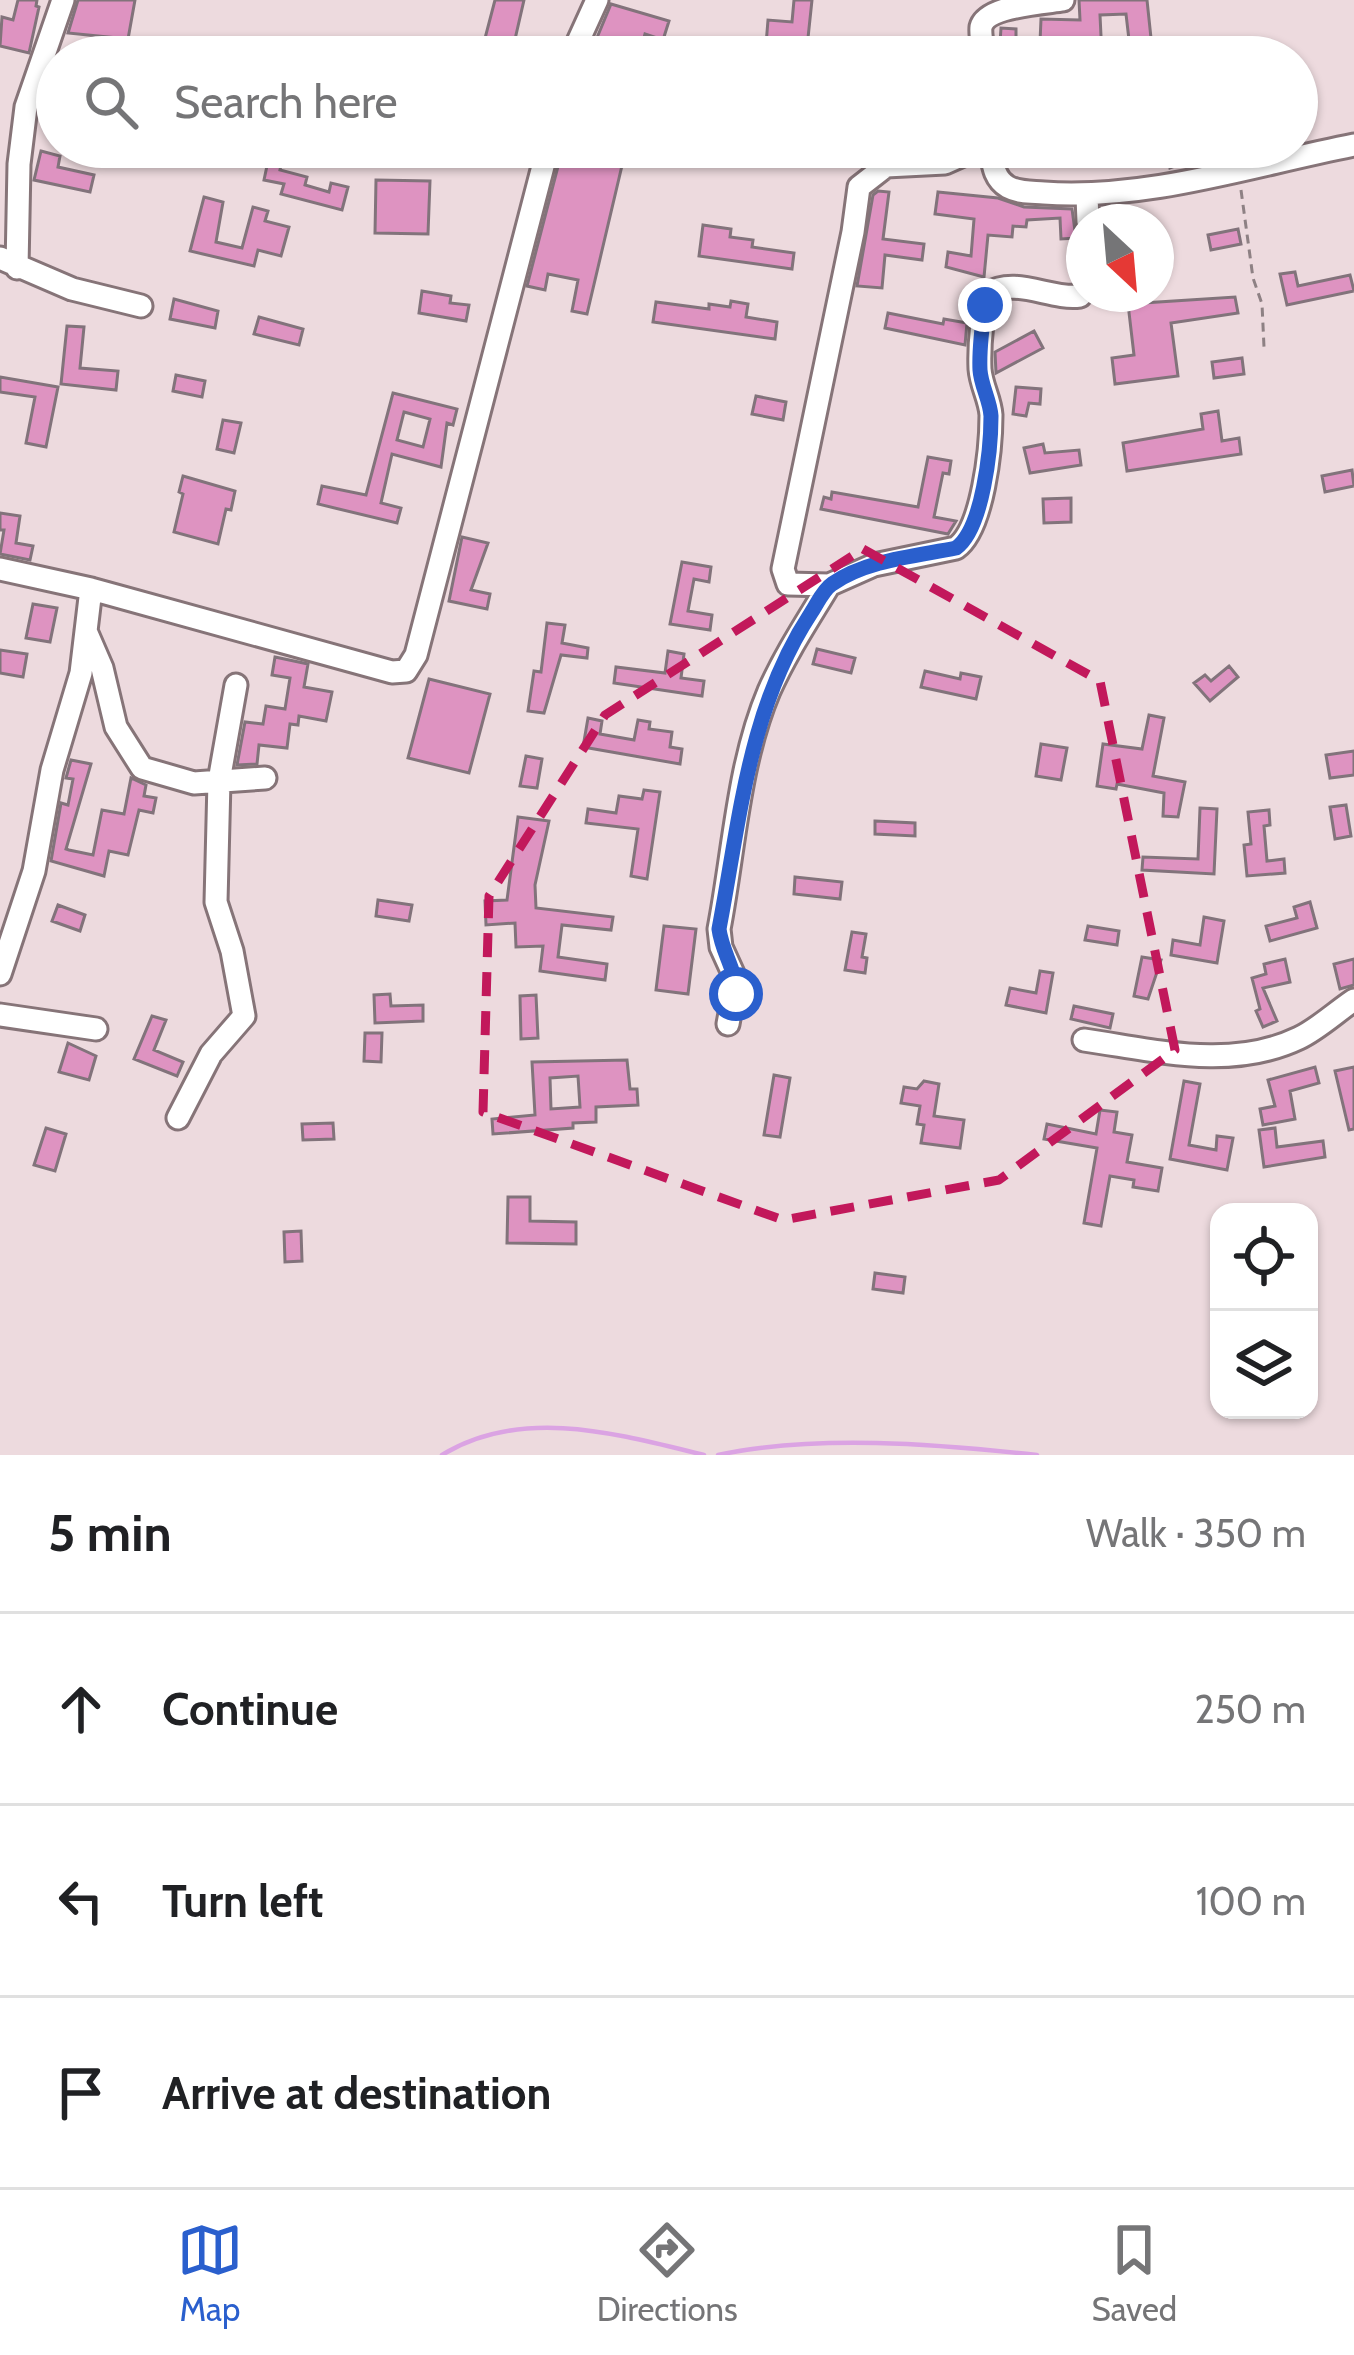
<!DOCTYPE html>
<meta charset="utf-8">
<style>
body{margin:0;font-family:Cabin,sans-serif;background:#f2f2f2;color:#202124}
.controls{position:absolute;right:36px;bottom:36px;display:grid;overflow:hidden;border-radius:24px;box-shadow:0 3px 9px #0004}
.controls button{width:108px;height:108px;display:grid;place-items:center;padding:0;border:0;border-bottom:3px solid #e0e0e0;background:#fff;color:#202124;font:60px sans-serif}
.compass{position:absolute;left:1066px;top:204px;width:108px;height:108px;border-radius:50%;background:#fff;box-shadow:0 3px 9px #0004;rotate:154deg}
.stop{position:absolute;width:36px;height:36px;margin:-27px;border:9px solid #2a5fcd;border-radius:50%;background:#fff}
.stop.end{background:#2a5fcd;border-color:#fff;box-shadow:0 3px 12px #0008}
.list{margin:0;padding:0;list-style:none}
h2{display:flex;justify-content:space-between;align-items:center;height:156px;margin:0;padding:0 48px;font-size:51px}
h2 small{font-size:39px;font-weight:400;color:#757577}
.list li{display:grid;grid-template-columns:78px 1fr auto;gap:36px;align-items:center;box-sizing:border-box;height:192px;padding:0 48px;border-top:3px solid #e0e0e0}
.list b{display:block;font-size:45px;white-space:nowrap}
.list em{font-size:39px;font-style:normal;color:#757577}
.icon{flex:none;width:66px;height:66px;fill:none;stroke:currentColor;stroke-width:2;stroke-linecap:round;stroke-linejoin:round}
.map{position:relative;flex:none;width:1354px;height:1455px;overflow:hidden}
.search{position:absolute;background:#fff;box-shadow:0 3px 9px #0004;left:36px;right:36px;top:36px;height:132px;display:flex;align-items:center;gap:30px;box-sizing:border-box;padding:0 42px;border-radius:66px;color:#757577;font-size:45px}
.sheet{height:732px;background:#fff}
nav{display:flex;justify-content:space-around;align-items:center;box-sizing:border-box;height:168px;border-top:3px solid #e0e0e0;background:#fff;font-size:33px;color:#757577}
nav a{display:grid;justify-items:center;gap:6px}
nav .on{color:#2a5fcd}
.map>svg:first-child{display:block}
.lines{fill:none;stroke-linecap:round;stroke-linejoin:round}
.stream{stroke:#dba3e3;stroke-width:4.5}
.building{fill:#de93c1;stroke:#82737b;stroke-width:3;fill-rule:evenodd}
.minor-casing{stroke:#867478;stroke-width:27}
.path{stroke:#8e8184;stroke-width:3;stroke-dasharray:9 6;stroke-linecap:butt}
.minor{stroke:#fff;stroke-width:21}
.route{stroke:#2a5fcd;stroke-width:15}
.marked{fill:none;stroke:#c2185b;stroke-width:9;stroke-dasharray:24 15;stroke-linejoin:round}
</style>
<div class="map">
<svg width="1354" height="1455" viewBox="0 0 1354 1455">
<rect width="100%" height="100%" fill="#eddade"/>
<g class="lines">
<path class="stream" d="M442,1455C522,1406 618,1434 704,1455
M718,1455C816,1434 937,1444 1037,1455"/>
</g>
<path class="building" d="M18,0H37L36,6L39,7L29,53L0,46L2,17L13,20Z
M78,0H135L128,39L68,33Z
M495,0H524L513,48L484,42Z
M794,0H812L806,57H765L768,20L792,22Z
M1079,0H1147L1153,57H1131L1126,14L1100,15L1102,57H999L1001,28L1016,29V41L1040,42L1041,19L1080,20Z
M611,4L669,21L663,40L645,34L640,52L616,45L613,57H589Z
M271,147H285L280,170L307,177L305,185L329,192L331,183L348,187L342,210L281,194L284,184L264,180Z
M563,147H588L624,157L587,314L572,311L578,280L548,274L545,290L527,286Z
M1167,147H1224L1170,168Z
M41,151L60,156L58,167L94,175L90,192L34,180Z
M376,180L430,181L428,234L375,233Z
M878,191L889,192L883,239L924,244L922,260L885,255L882,288L857,286L873,195Z
M938,192L998,198L1024,207L1072,209L1076,238L1061,239L1060,218L1027,220L1026,227L1013,226L1012,237L988,235L984,277L946,267L948,252L971,256L974,219L935,214Z
M204,197L223,202L216,242L242,248L253,207L268,211L265,221L289,227L281,256L258,250L254,266L190,251Z
M703,225L731,229L730,237L753,240L752,247L794,253L792,269L699,256Z
M1238,229L1241,244L1211,250L1208,235Z
M1295,272L1298,286L1350,275L1354,291L1287,305L1280,274Z
M422,291L451,296L450,303L469,305L466,321L419,313Z
M1235,297L1238,313L1171,323L1178,376L1115,384L1112,358L1134,355L1128,304Z
M174,299L218,311L215,328L170,319Z
M731,301L748,304L746,317L777,322L775,339L653,322L656,302L709,309V304L730,307Z
M888,313L943,324L944,319L967,323L965,345L885,328Z
M259,317L303,329L299,345L254,334Z
M67,326L84,327L80,368L118,371L116,390L61,384Z
M1034,331L1043,348L996,373L995,352Z
M1242,358L1244,374L1214,378L1212,362Z
M176,375L205,381L202,397L173,391Z
M0,377L58,387L46,447L26,443L35,397L0,392Z
M1016,387L1041,389L1040,404L1029,403L1026,416L1013,414Z
M393,393L457,409L453,425L447,423L441,467L392,454L381,503L401,508L397,523L318,504L322,486L366,495ZM404,412L430,419L423,447L397,440Z
M756,396L786,402L783,420L752,414Z
M1218,411L1222,441L1239,438L1241,454L1127,471L1123,443L1203,429L1201,414Z
M223,420L241,423L234,453L217,449Z
M1043,444L1045,453L1079,450L1081,465L1030,473L1024,448Z
M928,457L951,461L949,474L943,473L934,517L956,521L948,534L821,509L824,497L831,499L832,492L918,507Z
M1352,470L1354,486L1325,492L1322,476Z
M183,476L235,491L231,510L226,509L218,544L174,532L183,494L179,492Z
M1071,498V522L1044,523L1043,499Z
M0,513L20,516L16,543L33,546L30,560L0,554L4,530H0Z
M462,537L488,543L471,590L490,594L487,609L449,601Z
M682,562L711,567L709,582L694,579L688,611L712,615L710,630L670,624Z
M33,604L57,608L50,642L26,638Z
M547,623L565,625L562,643L588,648L587,658L561,655L544,713L528,711L534,671L541,672Z
M817,649L855,658L851,673L813,664Z
M0,650L27,654L23,677L0,673Z
M668,651L684,654L681,678L704,681L702,696L614,683L616,667L665,673Z
M275,657L308,664L304,687L332,692L326,721L299,716L298,725L290,724L287,748L259,745L257,764L237,765L245,722L263,724L266,706L285,709L290,678L272,675Z
M1229,666L1238,677L1210,701L1194,683L1205,675L1211,681Z
M925,671L960,679L961,673L981,677L976,699L921,687Z
M429,679L490,694L469,773L408,758Z
M1149,715L1164,718L1153,776L1185,782L1178,817L1163,816L1164,793L1117,784L1116,789L1097,786L1103,744L1142,749Z
M588,718L602,721L600,734L634,740L638,720L650,722L649,729L672,732L670,747L682,749L680,764L583,747Z
M1041,744L1067,748L1061,780L1036,776Z
M1354,751V775L1330,778L1326,755Z
M526,756L542,759L537,788L520,786Z
M71,760L91,764L66,849L69,850L93,855L102,810L124,814L131,778L146,785L144,796L156,798L153,813L139,810L128,855L109,851L104,876L51,861L61,803L68,805L73,779L66,778Z
M644,790L660,792L647,879L631,876L638,829L586,823L588,809L616,813L619,796L642,799Z
M1346,805L1351,836L1335,839L1330,807Z
M1200,808L1217,809L1214,874L1142,870L1143,857L1198,859Z
M1269,810L1270,825L1264,826L1267,861L1284,859L1285,873L1247,876L1244,845L1251,844L1248,812Z
M518,817L549,821L535,885L536,908L613,917L611,930L562,925L558,957L607,964L605,980L540,971L543,946L516,947L515,923L486,925L485,901L507,900Z
M875,821L915,823V836L875,834Z
M795,877L842,882L840,899L794,894Z
M378,900L412,905L409,921L376,916Z
M1310,902L1317,928L1270,941L1266,926L1297,918L1294,907Z
M58,905L85,915L80,931L52,921Z
M1204,917L1224,921L1217,963L1171,955L1173,940L1200,945Z
M664,926L696,929L688,994L656,990Z
M1088,926L1119,931L1117,945L1085,940Z
M852,932L866,934L862,957L867,958L865,973L845,970Z
M1142,957L1161,960L1148,999L1134,996Z
M1285,959L1290,982L1263,988L1277,1021L1263,1027L1256,1011L1260,1009L1252,978L1266,974L1264,964Z
M1354,959V985L1340,989L1334,964Z
M1040,971L1053,973L1046,1013L1006,1005L1010,988L1036,993Z
M390,994L391,1006L423,1005V1021L375,1023L374,995Z
M536,995L538,1038L521,1039L520,996Z
M1074,1006L1113,1014L1110,1028L1071,1019Z
M152,1016L166,1020L154,1050L183,1062L177,1076L134,1059Z
M365,1033H382L381,1062L364,1061Z
M68,1043L96,1056L89,1080L59,1072Z
M627,1060L630,1089H637L638,1105L596,1107V1122L573,1123V1128L493,1134L492,1119L535,1115L532,1062ZM578,1076L580,1107L551,1109L550,1078Z
M1315,1067L1319,1083L1290,1091L1295,1119L1263,1125L1260,1109L1275,1106L1268,1080Z
M1354,1067V1129L1349,1130L1335,1071Z
M774,1075L790,1078L780,1137L764,1135Z
M924,1081L939,1084L934,1116L964,1120L960,1148L921,1143L924,1125L917,1124L920,1106L901,1103L904,1087L917,1089Z
M1184,1081L1200,1084L1189,1145L1216,1150L1217,1136L1233,1138L1227,1170L1170,1159Z
M1100,1110L1117,1112L1114,1132L1132,1135L1127,1162L1162,1168L1158,1191L1133,1187L1134,1180L1110,1176L1101,1226L1084,1223L1097,1148L1044,1139L1047,1124L1096,1134Z
M333,1123L334,1139L303,1140L302,1124Z
M46,1128L66,1134L55,1171L34,1165Z
M1275,1128L1277,1147L1323,1141L1325,1157L1264,1167L1259,1130Z
M508,1197H530V1221L576,1222V1244L507,1243Z
M301,1231L302,1261L285,1262L284,1232Z
M875,1273L905,1277L903,1293L873,1289Z"/>
<g class="lines">
<defs>
<path id="minor" d="M571,57L597,0
M984,57C983,49 980,35 981,27C986,6 1044,3 1063,0
M981,147L945,163L886,166L859,187L853,232L783,569L788,584L829,585L874,565L956,548C983,529 991,448 991,415C990,399 981,385 980,369C979,345 982,318 987,294C1016,276 1050,300 1080,296L1084,291
M990,147C993,163 993,178 1008,187C1019,193 1032,192 1044,193C1149,200 1252,165 1354,145
M1087,196L1088,222
M0,258L72,289L141,306
M17,268L19,164L26,107L63,0
M0,569L91,589L392,672L406,671L416,655L548,147
M86,631L102,668L116,727L142,768L194,783L265,778
M0,974L34,871L52,770L81,673L91,589
M0,1015L96,1029
M728,1024L736,980L721,947L719,929C734,851 738,764 769,691C786,653 808,620 829,585
M1084,1040C1155,1050 1230,1071 1299,1038C1318,1029 1336,1012 1354,1000
M178,1118L211,1054L244,1016L232,951L216,902L219,781L236,685"/>
</defs>
<use href="#minor" class="minor-casing"/>
<path class="path" d="M1241,190L1253,278L1262,304L1264,347"/>
<use href="#minor" class="minor"/>
</g>
<g class="lines">
<path class="route" d="M736,994C737,971 722,953 719,929C740,820 748,709 811,613C817,604 823,590 832,584C866,560 916,556 956,548C983,529 991,448 991,416C990,400 981,386 980,370C979,349 982,326 985,305"/>
</g>
<path class="marked" d="M863,549L1100,681L1175,1050L999,1180L783,1220L483,1112L489,896L605,715Z"/>
</svg>
<div class="controls">
<button><svg class="icon" aria-label="locate" viewBox="0 0 24 24"><circle cx="12" cy="12" r="6"/><path d="M12 2v4M12 18v4M2 12h4M18 12h4"/></svg></button>
<button><svg class="icon" aria-label="layers" viewBox="0 0 24 24"><path d="M12 4l9 5-9 5-9-5zM3 14l9 5 9-5"/></svg></button>
</div>
<svg class="compass" viewBox="-18 -18 36 36"><path d="M0-13l5 13h-10z" fill="#e53935"/><path d="M0 13l5-13h-10z" fill="#757577"/></svg>
<div class="stop" style="left:736px;top:994px"></div>
<div class="stop end" style="left:985px;top:305px"></div>
<div class="search"><svg class="icon" aria-label="search" viewBox="0 0 24 24"><circle cx="10" cy="10" r="6"/><path d="M15 15l6 6"/></svg>Search here</div>
</div>
<section class="sheet">
<h2>5 min<small>Walk · 350 m</small></h2>
<ul class="list">
<li><svg class="icon" aria-label="ahead" viewBox="0 0 24 24"><path d="M12 20V5M6 11l6-6 6 6"/></svg><div><b>Continue</b></div><em>250 m</em></li>
<li><svg class="icon" aria-label="left" viewBox="0 0 24 24"><path d="M17 20v-9H6M10 6l-5 5 5 5"/></svg><div><b>Turn left</b></div><em>100 m</em></li>
<li><svg class="icon" aria-label="arrive" viewBox="0 0 24 24"><path d="M6 21V4h12l-3 4 3 4H6"/></svg><div><b>Arrive at destination</b></div></li>
</ul>
</section>
<nav>
<a class="on"><svg class="icon" aria-label="map" viewBox="0 0 24 24"><path d="M3 6l6-2 6 2 6-2v14l-6 2-6-2-6 2zM9 4v14M15 6v14"/></svg>Map</a>
<a><svg class="icon" aria-label="directions" viewBox="0 0 24 24"><path d="M12 3l9 9-9 9-9-9zM9 14v-3h6M13 9l2 2-2 2"/></svg>Directions</a>
<a><svg class="icon" aria-label="saved" viewBox="0 0 24 24"><path d="M7 4h10v16l-5-4-5 4z"/></svg>Saved</a>
</nav>
